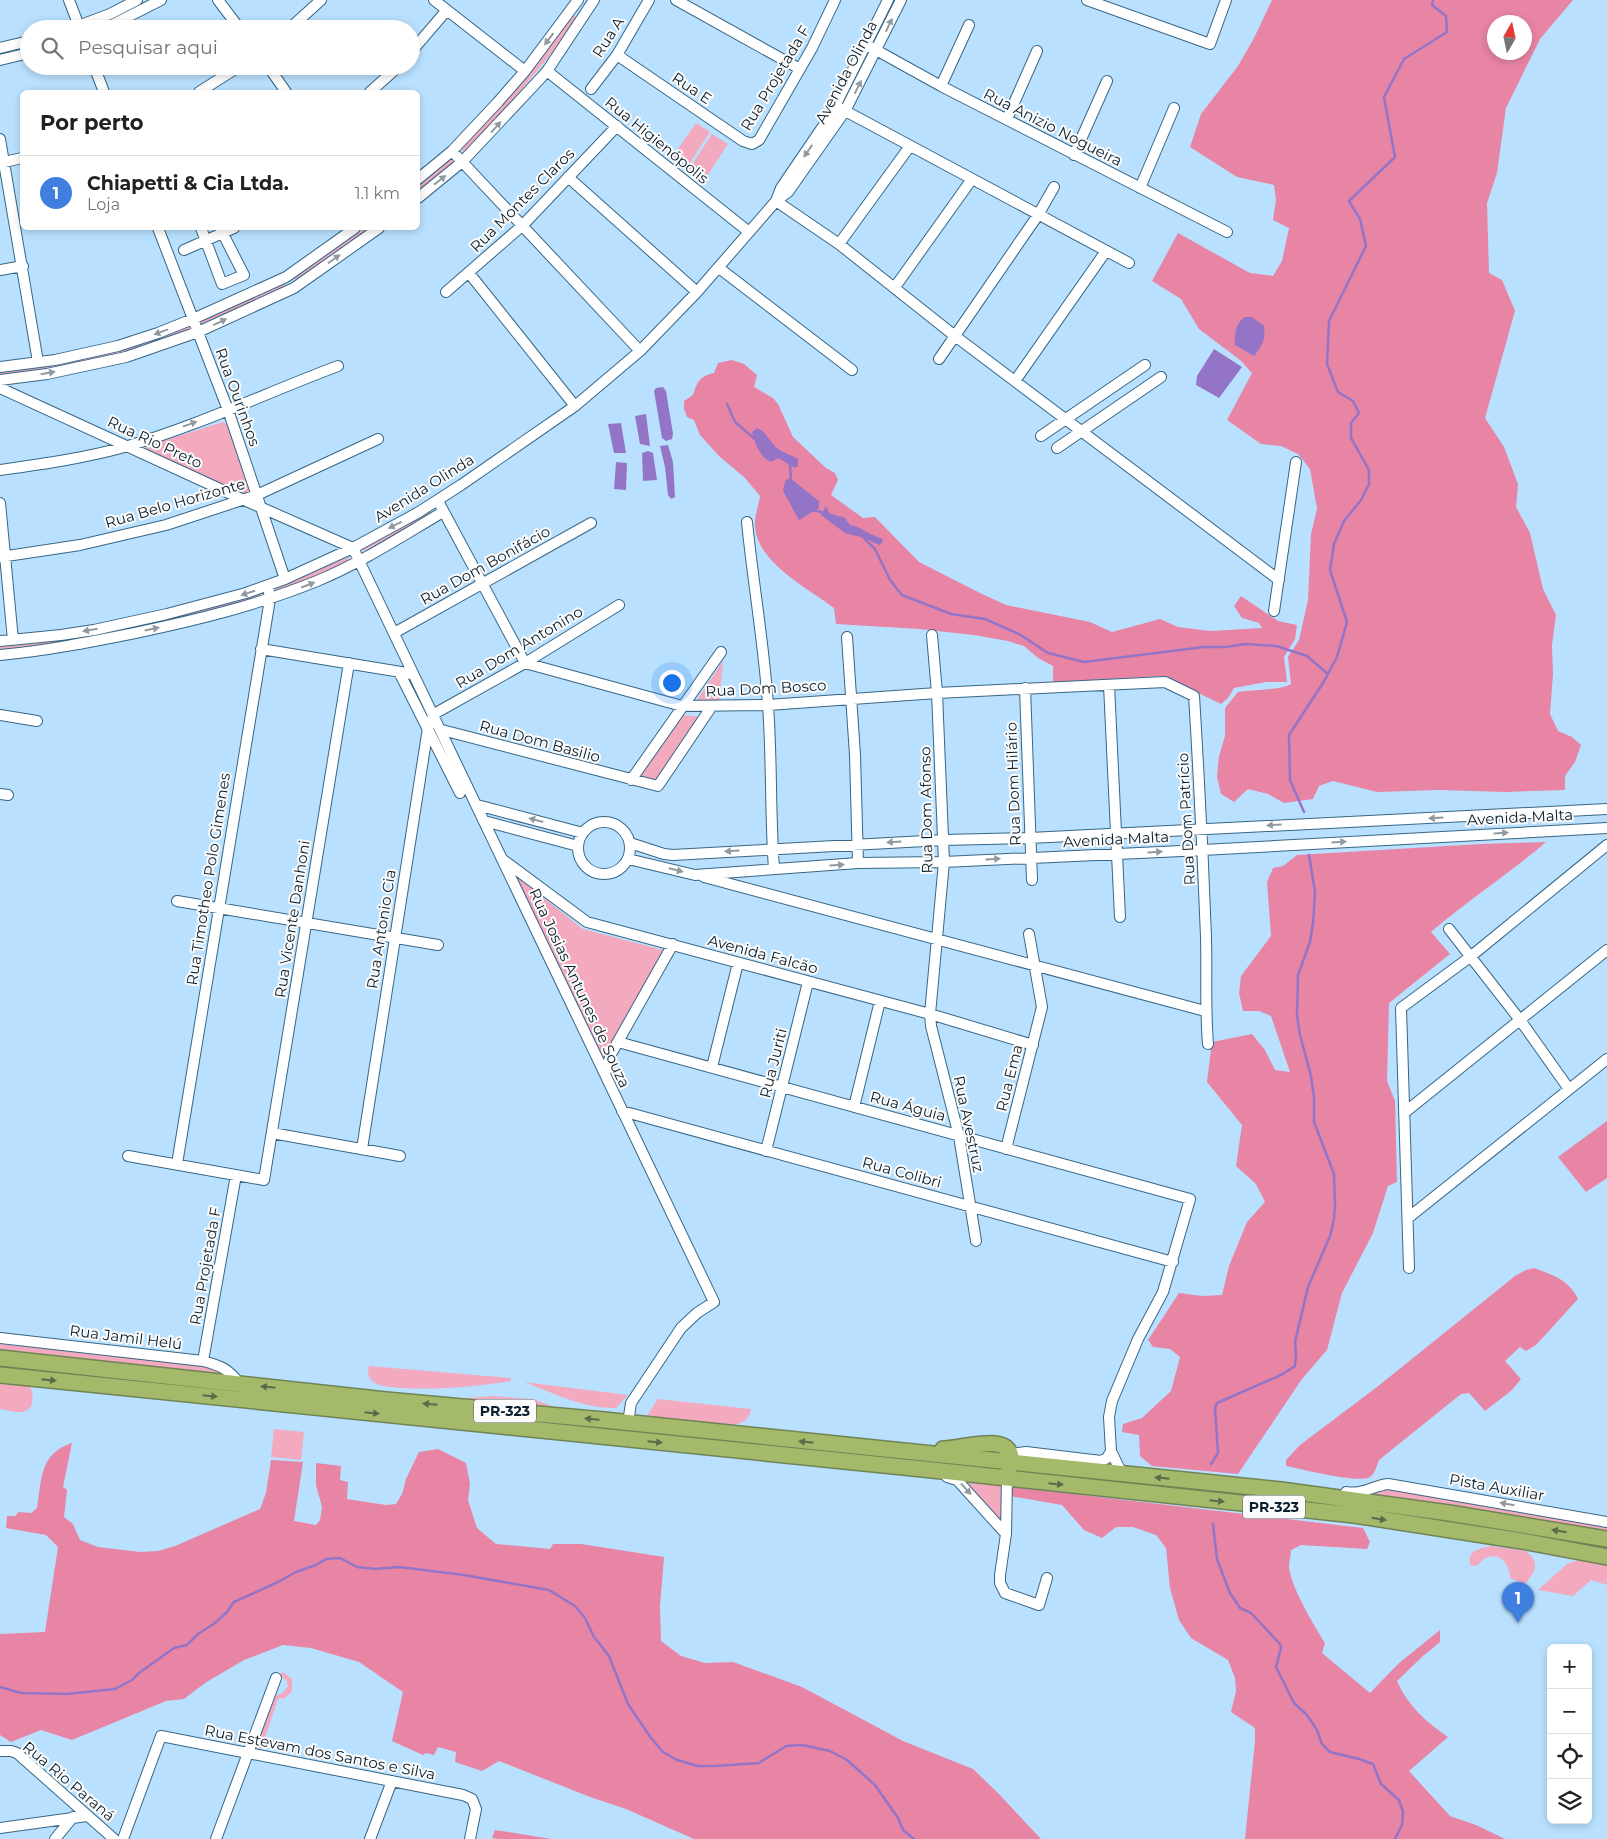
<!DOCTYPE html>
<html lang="pt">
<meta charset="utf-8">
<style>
body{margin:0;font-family:Montserrat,sans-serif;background:#f6f6f6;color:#202124}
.controls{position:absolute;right:15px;bottom:15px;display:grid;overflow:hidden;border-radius:8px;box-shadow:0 2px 8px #0003}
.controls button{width:45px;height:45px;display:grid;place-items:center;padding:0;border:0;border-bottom:1px solid #e0e0e0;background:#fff;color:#202124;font:25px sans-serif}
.compass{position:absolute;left:1487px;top:15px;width:45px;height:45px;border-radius:50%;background:#fff;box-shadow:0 2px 8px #0003;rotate:9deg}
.you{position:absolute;left:671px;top:682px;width:18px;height:18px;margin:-12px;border:4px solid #fff;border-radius:50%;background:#1a73e8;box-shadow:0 0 0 8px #1a73e833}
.badge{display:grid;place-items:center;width:32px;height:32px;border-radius:50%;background:#db2777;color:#fff;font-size:16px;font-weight:700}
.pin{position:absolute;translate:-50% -41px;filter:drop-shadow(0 1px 2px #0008)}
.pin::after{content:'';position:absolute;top:26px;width:18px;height:15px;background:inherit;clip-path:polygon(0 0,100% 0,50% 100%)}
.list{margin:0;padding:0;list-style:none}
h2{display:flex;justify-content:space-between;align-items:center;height:65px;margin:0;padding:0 20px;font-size:21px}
h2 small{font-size:16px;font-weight:400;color:#757577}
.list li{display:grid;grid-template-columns:32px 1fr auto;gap:15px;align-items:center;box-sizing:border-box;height:75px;padding:0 20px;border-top:1px solid #e0e0e0}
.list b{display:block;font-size:19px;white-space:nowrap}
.list p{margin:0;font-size:16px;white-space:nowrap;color:#757577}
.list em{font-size:16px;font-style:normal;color:#757577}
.icon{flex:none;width:28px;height:28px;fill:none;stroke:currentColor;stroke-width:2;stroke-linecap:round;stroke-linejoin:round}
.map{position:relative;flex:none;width:1607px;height:1839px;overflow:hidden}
.search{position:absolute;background:#fff;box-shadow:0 2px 8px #0003;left:20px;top:20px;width:400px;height:55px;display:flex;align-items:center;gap:12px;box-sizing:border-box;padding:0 18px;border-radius:28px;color:#757577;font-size:19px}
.panel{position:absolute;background:#fff;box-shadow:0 2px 8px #0003;left:20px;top:90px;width:400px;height:140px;border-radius:8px}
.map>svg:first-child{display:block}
.green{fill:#f3a9be}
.forest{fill:#e885a4;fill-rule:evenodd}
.water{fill:#9474c7}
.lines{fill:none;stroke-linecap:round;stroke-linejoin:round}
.stream{stroke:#9474c7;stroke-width:2.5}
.minor-casing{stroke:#376686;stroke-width:12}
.highway-casing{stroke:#6f8355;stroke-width:18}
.minor{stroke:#fff;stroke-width:10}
.highway{stroke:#a5b96b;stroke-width:15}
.oneway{fill:#919aa0}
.oneway2{fill:#586c4c}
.labels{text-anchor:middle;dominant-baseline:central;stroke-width:4;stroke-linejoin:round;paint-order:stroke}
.shield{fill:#fcfcfc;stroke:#53616a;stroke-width:1}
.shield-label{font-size:14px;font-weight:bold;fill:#0b1e2c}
.street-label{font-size:15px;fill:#0b1e2c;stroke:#fcfcfc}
</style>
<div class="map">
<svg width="1607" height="1839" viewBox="0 0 1607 1839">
<rect width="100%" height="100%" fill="#b9e1ff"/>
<path class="green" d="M573,15L577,18C544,66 505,109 465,153L461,149C500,106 538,62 573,15Z
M696,123L710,132L688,166L673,156Z
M712,134L728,144L705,179L689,169Z
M452,157L455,161L418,192V186Z
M365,228H372L296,280L293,277Z
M284,282L286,286L202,326L200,321Z
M192,325L194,329L126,353L48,369L0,376V372L124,348Z
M223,422L228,425L253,488L248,496L144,451L147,446Z
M430,511L432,514L408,528L363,551L361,548Z
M349,557L350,561L278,592L276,588Z
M266,592L267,596L194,617L65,643L0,651V647C91,638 179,618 266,592Z
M723,661L719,703H695Z
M682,715L702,717L657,783L639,778Z
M512,873L583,929L663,950L665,952L603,1065Z
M0,1344L212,1366L221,1371L220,1373L0,1351Z
M369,1366L511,1378L510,1381C474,1387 438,1390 401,1388C393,1387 382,1387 375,1383C368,1379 367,1373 369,1366Z
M524,1382L628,1395L616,1408C585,1409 553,1393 524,1382Z
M0,1384L29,1386C34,1392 35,1408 25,1411C19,1414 6,1410 0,1409Z
M492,1396L533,1399L560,1409L456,1399Z
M658,1399L751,1409C749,1420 742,1424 731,1425L646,1417Z
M274,1429L304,1432L301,1460L271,1457Z
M1017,1469L1305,1498L1607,1544V1548L1016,1475Z
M968,1483L1001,1486L1002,1523Z
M1386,1489L1607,1526V1534L1369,1496Z
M1492,1546L1526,1551C1541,1563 1535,1572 1525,1584L1510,1578C1509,1557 1491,1548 1478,1565L1471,1566C1465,1551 1480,1548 1492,1546Z
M1579,1560L1607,1563V1585L1591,1580L1573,1596L1538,1590L1567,1564Z
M282,1671L292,1679V1691L285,1698L278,1699L261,1749L256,1748L274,1696L283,1693L288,1686L287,1681L281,1676Z"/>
<path class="forest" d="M1272,0H1573L1540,39L1506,108L1497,173L1487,203L1489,273L1502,280L1515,311L1485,418L1504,447L1518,484L1516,507L1530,533L1543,589L1556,615L1552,645L1553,674L1550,714L1558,731L1572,737L1581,745L1575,762L1565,776V790L1505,792L1439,790L1377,792L1333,781L1319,786L1313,799L1284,803L1268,794L1248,789L1234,802L1221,794L1217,777L1219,756L1225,736V708L1238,692C1251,690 1282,690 1291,684L1288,657L1299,640L1308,600L1311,534L1317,509L1310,469L1298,454L1281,446L1261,444L1227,420L1252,373L1240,360L1199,329L1181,299L1152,281L1178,233L1250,273L1273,276L1282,261L1289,228L1273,220L1276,200L1274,185L1237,177L1190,147L1201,114L1238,66L1254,38ZM1494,22H1524V52H1494Z
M732,360L744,364L757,375L754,387L773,398L778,404L793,437L826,468L835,473L838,480L831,495L863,518L875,517L919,562L980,593L1006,605L1090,622L1112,632L1160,619L1178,627L1210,631L1262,628L1259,623L1242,618L1234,606L1241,596L1278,621L1297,625L1295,639L1284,657L1287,682H1266L1234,688L1228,698L1221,704L1163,676L1053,682V666L1038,658L1024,646L1008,641L974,635L919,629L836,624L834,608C808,588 753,561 755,522C755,514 759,504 760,496L745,478L719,456L700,435L694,420L687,417L684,409V401L693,395C697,382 700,376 714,373L718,363Z
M1546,842C1509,874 1468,900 1431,932L1450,954L1389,1003L1387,1081L1395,1101L1397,1182L1388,1186L1373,1233L1342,1293L1327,1350L1302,1379L1238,1474L1152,1466L1140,1456L1139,1435L1122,1432L1123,1424L1142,1418L1171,1391L1180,1357L1170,1349L1153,1347L1148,1340L1179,1293L1202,1296L1222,1295L1229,1266L1247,1222L1265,1202L1256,1184L1236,1166L1242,1125L1207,1082L1212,1042L1252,1034L1265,1050L1275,1070L1290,1072L1271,1016L1259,1011H1243L1239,993L1241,976L1271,936L1267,882L1273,868L1283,866L1297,855L1481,844Z
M1607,1121V1178L1586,1192L1558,1157Z
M1534,1268C1553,1275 1569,1280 1578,1299L1536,1345L1526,1351L1520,1347L1505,1361L1521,1379L1512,1390L1485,1411L1469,1393L1461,1394L1379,1460C1377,1465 1375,1474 1370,1477C1360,1484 1301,1469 1286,1466V1460L1300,1445L1377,1387L1515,1276L1526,1270Z
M72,1443L63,1487L67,1490L64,1517L73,1524L80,1540L98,1547L140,1552L158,1551L175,1546L260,1509L266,1493L271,1460L303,1462L294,1521L316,1525L320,1520L322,1507L316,1485V1463L341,1466L340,1480L348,1482L347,1499L386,1505L396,1504L402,1494L406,1479L419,1452L438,1449L466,1463L470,1484L468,1500L477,1528L496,1544L550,1549L553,1544H581L664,1557L660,1606L661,1641L681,1656L705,1663L733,1662L802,1687L903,1741L973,1769L998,1793L1041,1839H694L626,1809L590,1797L499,1761L482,1771L455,1762L456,1752L438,1747L434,1755L426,1753L423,1755L392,1741L403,1692L359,1662L311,1648L283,1645L244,1660L205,1683L184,1699L166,1701L72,1740L41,1730L11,1742L0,1735V1634L45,1632L58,1547L46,1535L6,1528L7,1516H15L19,1512L31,1513L37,1508C42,1479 39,1454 72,1443Z
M1013,1487L1363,1528L1370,1542L1367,1549L1301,1545L1291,1550C1291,1555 1289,1561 1289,1566C1290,1586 1314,1625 1325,1643L1322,1653L1370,1693L1399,1663L1440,1630V1642L1423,1656L1397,1681C1408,1706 1426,1722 1448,1737L1409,1771L1450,1816L1476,1825L1505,1839H1245L1255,1741V1728L1231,1712L1236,1691L1235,1678L1228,1660L1191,1638L1179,1620L1170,1588L1166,1548L1156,1535L1133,1527H1116L1102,1538L1084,1530L1062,1505L1010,1496Z
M495,1830L552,1839H498L492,1838Z"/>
<path class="water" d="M1245,317H1252L1264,326C1266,339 1262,346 1254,356L1235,345C1234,335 1236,322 1245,317Z
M1214,349L1242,367L1219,398L1196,385L1197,376Z
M663,387L666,391L673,434L672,439L666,441L662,438L654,391L656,388Z
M646,414L650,446L640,444L635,416Z
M621,423L626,453H614L608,424Z
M757,428C768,432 770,445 780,450C785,454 792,455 798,459V466L795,468L778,458L771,462C758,455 756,445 752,432Z
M668,445L673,462L675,497L671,499L668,495L665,467L660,446Z
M648,451L653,453L657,480L643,481L642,453Z
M616,462L627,463L626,490L614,489Z
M790,478L819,501V508L799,520L783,491L785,481Z
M826,506L830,515L844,517L850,525C862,527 871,536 883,539L882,543L879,545L864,538L845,533L821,515Z"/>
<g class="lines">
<path class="stream" d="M727,404L735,422L756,440
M790,464L791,481
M814,510L837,517
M861,535L875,549L890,580L902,595L951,614L985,619L1019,634L1048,653L1084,662L1204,647H1226L1245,644L1276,646L1307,656L1328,674
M1304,812L1290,780L1289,735L1323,683L1337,657L1347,622L1330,570L1334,544L1344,521L1361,500L1369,484V470L1351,438V423L1359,413L1353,401L1338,392L1327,364L1329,321L1366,246L1360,219L1349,201L1395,157L1384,97L1404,59L1447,32L1446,16L1432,5L1433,0
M1211,1464L1218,1453L1215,1408L1217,1403L1281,1375L1295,1366L1296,1354L1295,1342L1308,1287L1330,1236L1334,1219L1335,1206L1334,1174L1314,1122V1098L1311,1076L1300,1035L1297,1015L1298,975L1310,942L1313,923L1315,892L1309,855
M1213,1524L1217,1559L1230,1593L1240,1608L1251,1613L1280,1644L1281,1648L1276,1667L1294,1703L1307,1715L1317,1730L1322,1744L1330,1752L1359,1759L1373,1764L1381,1784L1399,1800L1403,1812L1402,1825L1395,1839
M0,1687L21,1693L67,1694L115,1689L132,1680L139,1673L174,1648L187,1645L198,1634L215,1623L227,1612L234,1602L276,1583L296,1572L316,1565L326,1559L340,1558L357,1567L375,1569L399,1567L464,1575L549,1590L575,1606L585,1618L594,1637L609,1656L628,1704L651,1738L663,1752L677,1760L698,1766H715L759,1763L786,1746L802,1745L830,1751L847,1760L875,1785L898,1818L903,1830L914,1839"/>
<defs>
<path id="minor" d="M69,0L80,29
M218,0L240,29
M434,0L525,71
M676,0L800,69
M1087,0L1210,44L1226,0
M70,29L110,14L137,0
M104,29L161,0
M289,29L321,0
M867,45L941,86L1227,232
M0,48L29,41
M411,52L447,10
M617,55L743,141L752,144L759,140L812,48L835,0
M0,60L29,53
M94,66L104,92
M268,66L286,92
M547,71L749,232
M941,86L969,25
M591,89L617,55L649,0
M199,92L240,66
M370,92L399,66
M836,106L1129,263
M1007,119L1037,51
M0,139L38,362
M452,151L640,351
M1074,155L1107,81
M0,163L22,158
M568,177L697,292
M418,179L452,151L498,102L525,71L578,0
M1140,188L1174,108
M418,198L462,162L538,81L547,71L594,0
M776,201L839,244L955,336L1279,580
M776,201L781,188L830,116L888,0
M158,228L228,410L285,579
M201,228L222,284L244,275L220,228
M839,244L910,146
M184,250L234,228
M719,268L852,370
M0,270L23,266
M469,273L575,406
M895,287L972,179
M446,292L523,225L617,126
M939,359L1038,215L1054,187
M0,367L55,360L118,346L158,333L193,319L286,277L355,228
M0,380L47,374L126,357L198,332L294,288L379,228
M1015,381L1106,251
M0,388L244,500L353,548L714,1302L697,1313L681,1328L631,1403L628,1423
M1041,436L1145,365
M1057,448L1161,377
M0,470C43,464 86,458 128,446C200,425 268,392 338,366
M438,501L525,663L682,706L768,705L937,693L1165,682L1194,696C1199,776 1203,856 1206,937C1207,973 1205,1008 1208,1044
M0,503L13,640
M747,522C753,583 764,644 768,705C772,759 770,814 774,869
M0,557L80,545L166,525L257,495L378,439
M1274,611L1296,462
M394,633L591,523
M932,635L937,693L944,862L930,1014L931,1026L959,1136L976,1241
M847,637L855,755L858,863
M0,641L61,635L94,630L167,614L246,593L285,579L353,548L419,512L461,485L575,406L640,351L697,292L776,201L788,192L845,111L901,0
M261,649L413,674
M0,655C45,651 90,642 135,633C197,620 258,605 317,581C361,563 402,536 443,512
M399,672L460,793
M1109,685L1120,917
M1025,688L1032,880
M0,715L37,721
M442,730L658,786L712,706
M631,780L721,652
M0,794L8,795
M477,805L583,833
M484,821L578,846
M578 848a26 26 0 1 1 52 0a26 26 0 1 1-52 0Z
M630,843L664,854L673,855L943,840L1030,838L1607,809
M502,859L587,922L930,1014L1033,1045
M628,859L695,875L858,863L944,862L1203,850L1607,828
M704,877L1205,1011
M177,901L438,945
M1449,929L1520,1020L1569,1089
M618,1042L1190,1199L1163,1292L1138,1339L1112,1401L1109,1417L1111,1451L1107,1458L1101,1461L1026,1452L1010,1454
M712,1067L738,963
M605,1074L611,1054L673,944
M854,1107L880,1001
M622,1111L1173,1262
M1404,1113L1607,950
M272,1133L400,1156
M362,1149L428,728L434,714L525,663L619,605
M1006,1149L1042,1007L1029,934
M766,1151L808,982
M128,1156L264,1180L349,663
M177,1164L270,599L268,586
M1408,1218L1607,1059
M1409,1268L1401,1008L1470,957L1607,845
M0,1338L203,1361C222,1366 228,1369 240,1384
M203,1361L236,1175
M1111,1451L1122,1474
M947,1477L957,1480L1006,1534
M1007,1478L1006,1534L1000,1575V1583L1005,1593L1039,1605L1047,1578
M1346,1492C1363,1495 1372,1486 1388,1484L1607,1522
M0,1751H11L17,1753L114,1839
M0,1828L87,1816
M55,1839L73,1817
M123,1839L161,1736L463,1795L472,1799L476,1809L470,1839
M216,1839L276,1678
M370,1839L392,1781"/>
<path id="highway" d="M0,1358L386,1400L604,1420L1281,1490L1449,1513L1607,1539
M0,1375L923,1469L1354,1515L1522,1541L1607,1557
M943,1449C960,1450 1013,1430 1011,1461C1011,1464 1009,1468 1008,1472"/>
</defs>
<use href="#minor" class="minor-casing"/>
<use href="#highway" class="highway-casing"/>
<use href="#minor" class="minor"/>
<use href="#highway" class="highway"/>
</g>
<defs><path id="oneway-solid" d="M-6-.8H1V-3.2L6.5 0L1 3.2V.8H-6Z" transform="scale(1.25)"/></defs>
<g class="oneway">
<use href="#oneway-solid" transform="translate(889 25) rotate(-65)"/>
<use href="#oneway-solid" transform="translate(549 39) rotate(128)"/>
<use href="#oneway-solid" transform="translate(858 87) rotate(-63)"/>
<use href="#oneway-solid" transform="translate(496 127) rotate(-48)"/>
<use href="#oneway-solid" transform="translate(808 151) rotate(125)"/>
<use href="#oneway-solid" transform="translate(440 180) rotate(-38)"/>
<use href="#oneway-solid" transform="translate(334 259) rotate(-35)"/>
<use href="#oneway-solid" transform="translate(220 322) rotate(-25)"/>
<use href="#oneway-solid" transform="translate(161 332) rotate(160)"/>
<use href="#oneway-solid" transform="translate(48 373) rotate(-10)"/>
<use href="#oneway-solid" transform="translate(190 424) rotate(-20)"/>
<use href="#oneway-solid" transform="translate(395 525) rotate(153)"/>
<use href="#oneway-solid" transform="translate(308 585) rotate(-21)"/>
<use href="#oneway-solid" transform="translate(248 593) rotate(162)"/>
<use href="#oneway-solid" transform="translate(152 629) rotate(-12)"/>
<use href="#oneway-solid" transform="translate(90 630) rotate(170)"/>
<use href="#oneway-solid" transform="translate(1436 818) rotate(177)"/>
<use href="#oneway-solid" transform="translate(536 820) rotate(-165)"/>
<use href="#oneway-solid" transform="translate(1274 825) rotate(177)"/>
<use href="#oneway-solid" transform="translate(1501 833) rotate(-3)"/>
<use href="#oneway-solid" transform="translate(894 842) rotate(177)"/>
<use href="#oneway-solid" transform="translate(1339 842) rotate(-3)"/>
<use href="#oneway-solid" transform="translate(732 851) rotate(176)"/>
<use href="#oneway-solid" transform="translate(1155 852) rotate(-3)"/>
<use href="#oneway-solid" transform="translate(993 859) rotate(-3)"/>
<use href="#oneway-solid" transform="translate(837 865) rotate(-4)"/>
<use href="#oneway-solid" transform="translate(676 870) rotate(14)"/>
<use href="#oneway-solid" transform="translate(966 1489) rotate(47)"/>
<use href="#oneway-solid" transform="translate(1507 1504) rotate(-170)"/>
</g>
<g class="oneway2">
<use href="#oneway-solid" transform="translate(49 1380) rotate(6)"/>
<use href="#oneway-solid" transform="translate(268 1387) rotate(-174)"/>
<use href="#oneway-solid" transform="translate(210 1396) rotate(6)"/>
<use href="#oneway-solid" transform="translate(430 1404) rotate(-175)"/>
<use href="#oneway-solid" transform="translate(372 1413) rotate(6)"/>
<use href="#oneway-solid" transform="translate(592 1419) rotate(-175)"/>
<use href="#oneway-solid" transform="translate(655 1442) rotate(6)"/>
<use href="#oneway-solid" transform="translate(806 1442) rotate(-174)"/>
<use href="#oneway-solid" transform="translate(1162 1478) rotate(-174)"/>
<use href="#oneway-solid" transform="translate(1056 1484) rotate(6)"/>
<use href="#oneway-solid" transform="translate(1217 1501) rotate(6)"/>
<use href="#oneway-solid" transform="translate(1379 1519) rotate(9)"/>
<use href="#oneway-solid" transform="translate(1559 1531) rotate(-171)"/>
</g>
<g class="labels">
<g class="shield">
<rect x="474" y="1399.5" width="62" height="23" rx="4"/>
<rect x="1243" y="1495.5" width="62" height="23" rx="4"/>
</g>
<g class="shield-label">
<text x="505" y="1411">PR-323</text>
<text x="1274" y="1507">PR-323</text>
</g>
<g class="street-label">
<text transform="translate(608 37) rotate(-57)">Rua A</text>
<text transform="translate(846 72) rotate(-62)">Avenida Olinda</text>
<text transform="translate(775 78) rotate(-59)">Rua Projetada F</text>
<text transform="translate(692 88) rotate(34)">Rua E</text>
<text transform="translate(1053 127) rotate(27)">Rua Anizio Nogueira</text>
<text transform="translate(657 140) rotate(39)">Rua Higienópolis</text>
<text transform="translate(522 200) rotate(-45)">Rua Montes Claros</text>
<text transform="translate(238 397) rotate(70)">Rua Ourinhos</text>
<text transform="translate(155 442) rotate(25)">Rua Rio Preto</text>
<text transform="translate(424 488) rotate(-32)">Avenida Olinda</text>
<text transform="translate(175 503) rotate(-16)">Rua Belo Horizonte</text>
<text transform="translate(485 565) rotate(-29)">Rua Dom Bonifácio</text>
<text transform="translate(519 647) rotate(-31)">Rua Dom Antonino</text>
<text transform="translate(766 688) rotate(-3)">Rua Dom Bosco</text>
<text transform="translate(540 741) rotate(15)">Rua Dom Basilio</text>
<text transform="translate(1013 784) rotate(-92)">Rua Dom Hilário</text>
<text transform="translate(926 810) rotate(-91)">Rua Dom Afonso</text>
<text transform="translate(1520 817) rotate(-3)">Avenida Malta</text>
<text transform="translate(1186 819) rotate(-93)">Rua Dom Patrício</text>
<text transform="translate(1116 839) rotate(-3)">Avenida Malta</text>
<text transform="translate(208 879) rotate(-81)">Rua Timotheo Polo Gimenes</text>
<text transform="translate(292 919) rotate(-81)">Rua Vicente Danhoni</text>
<text transform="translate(381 929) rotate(-81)">Rua Antonio Cia</text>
<text transform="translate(763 954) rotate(15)">Avenida Falcão</text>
<text transform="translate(580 988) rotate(65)">Rua Josias Antunes de Souza</text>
<text transform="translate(773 1063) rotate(-76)">Rua Juriti</text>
<text transform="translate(1009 1078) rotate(-76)">Rua Ema</text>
<text transform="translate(908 1106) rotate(15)">Rua Águia</text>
<text transform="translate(969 1124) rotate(78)">Rua Avestruz</text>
<text transform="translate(902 1172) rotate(15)">Rua Colibri</text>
<text transform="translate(205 1266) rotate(-80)">Rua Projetada F</text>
<text transform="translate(126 1337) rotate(7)">Rua Jamil Helú</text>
<text transform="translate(1497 1487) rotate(10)">Pista Auxiliar</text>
<text transform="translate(320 1752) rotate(11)">Rua Estevam dos Santos e Silva</text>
<text transform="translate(69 1781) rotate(40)">Rua Rio Paraná</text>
</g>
</g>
</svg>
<div class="controls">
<button>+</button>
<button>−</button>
<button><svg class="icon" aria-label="locate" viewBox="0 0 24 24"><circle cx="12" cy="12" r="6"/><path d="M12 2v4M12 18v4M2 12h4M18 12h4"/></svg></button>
<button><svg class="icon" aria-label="layers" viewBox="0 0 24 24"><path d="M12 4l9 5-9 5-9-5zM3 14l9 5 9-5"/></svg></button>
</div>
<svg class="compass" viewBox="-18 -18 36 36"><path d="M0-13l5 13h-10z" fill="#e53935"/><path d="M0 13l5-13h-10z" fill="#757577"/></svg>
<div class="you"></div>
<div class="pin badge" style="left:1518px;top:1623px;background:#3f7fe0">1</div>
<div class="search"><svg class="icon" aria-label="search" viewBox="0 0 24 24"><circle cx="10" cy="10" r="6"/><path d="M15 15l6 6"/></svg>Pesquisar aqui</div>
<section class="panel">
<h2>Por perto<small></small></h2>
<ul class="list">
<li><span class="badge" style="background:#3f7fe0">1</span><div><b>Chiapetti &amp; Cia Ltda.</b><p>Loja</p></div><em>1.1 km</em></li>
</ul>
</section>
</div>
